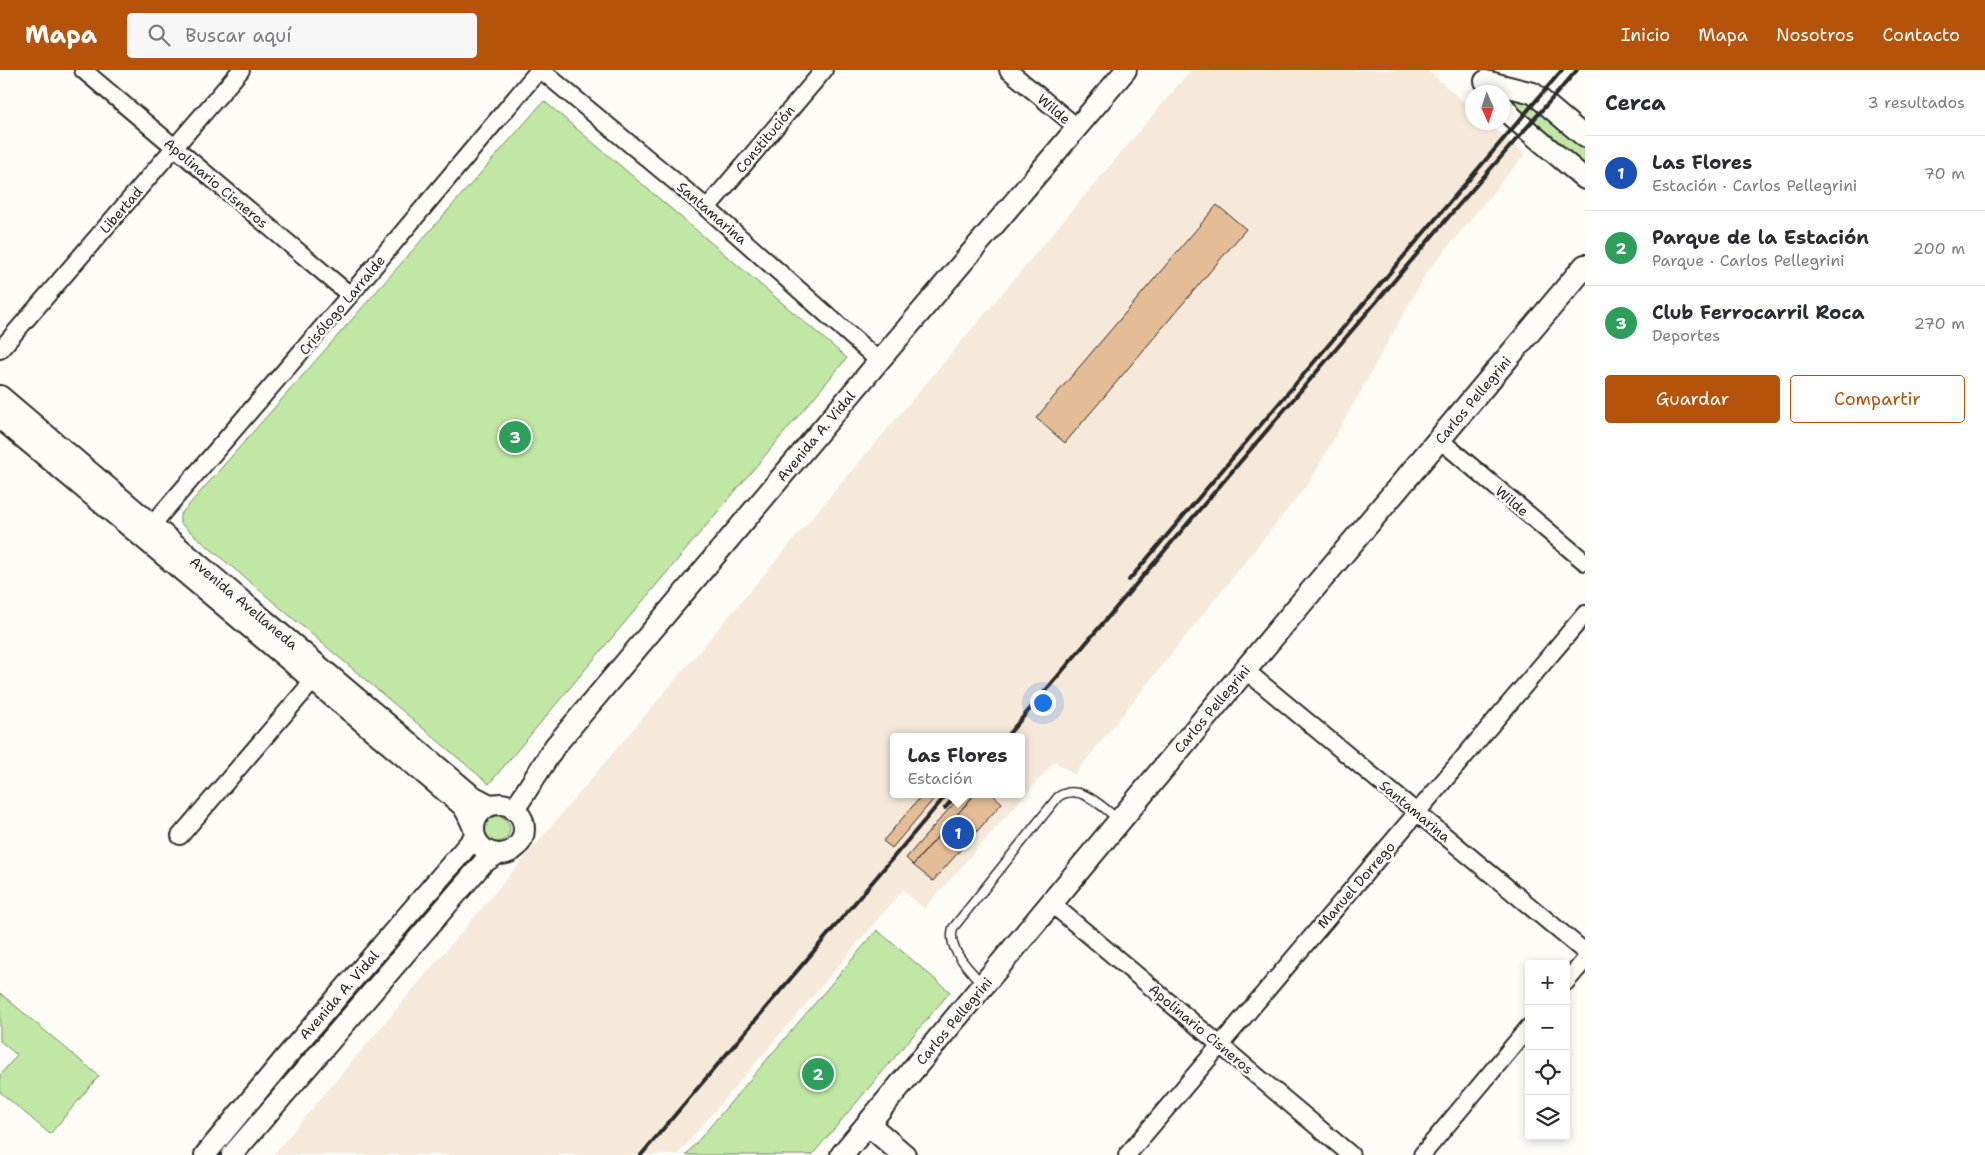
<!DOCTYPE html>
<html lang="es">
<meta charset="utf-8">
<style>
body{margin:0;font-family:"Shantell Sans",sans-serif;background:#f7f7f7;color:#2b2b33}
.controls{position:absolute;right:15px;bottom:15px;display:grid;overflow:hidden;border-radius:5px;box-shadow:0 2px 8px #0003}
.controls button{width:45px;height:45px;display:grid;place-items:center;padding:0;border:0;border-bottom:1px solid #e1e1e2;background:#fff;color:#2b2b33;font:25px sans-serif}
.compass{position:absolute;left:1465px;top:15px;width:45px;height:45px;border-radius:50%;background:#fff;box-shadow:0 2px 8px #0003;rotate:177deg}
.you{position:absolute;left:1042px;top:632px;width:18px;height:18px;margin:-12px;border:4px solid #fff;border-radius:50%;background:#1a73e8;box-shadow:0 0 0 8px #1a73e833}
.badge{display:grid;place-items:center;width:32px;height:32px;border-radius:50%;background:#b45309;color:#fff;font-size:16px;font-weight:700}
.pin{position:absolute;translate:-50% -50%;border:2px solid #fff;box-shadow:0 1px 5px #0006}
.popup{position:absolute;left:890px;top:663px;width:135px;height:65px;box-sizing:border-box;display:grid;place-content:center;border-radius:5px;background:#fff;filter:drop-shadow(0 1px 4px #0005);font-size:16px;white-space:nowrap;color:#7c7c81}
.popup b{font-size:19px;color:#2b2b33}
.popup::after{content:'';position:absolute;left:50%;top:100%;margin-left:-10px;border:10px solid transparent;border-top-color:#fff}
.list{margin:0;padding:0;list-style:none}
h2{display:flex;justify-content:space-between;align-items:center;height:65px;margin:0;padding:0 20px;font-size:21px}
h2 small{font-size:16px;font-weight:400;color:#7c7c81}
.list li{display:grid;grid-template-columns:32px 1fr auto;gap:15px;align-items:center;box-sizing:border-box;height:75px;padding:0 20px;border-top:1px solid #e1e1e2}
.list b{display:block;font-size:19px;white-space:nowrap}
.list p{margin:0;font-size:16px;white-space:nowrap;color:#7c7c81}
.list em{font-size:16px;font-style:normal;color:#7c7c81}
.actions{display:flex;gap:10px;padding:15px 20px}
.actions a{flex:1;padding:11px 0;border:1px solid #b45309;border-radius:5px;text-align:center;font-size:18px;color:#b45309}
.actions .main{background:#b45309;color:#fff}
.icon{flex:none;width:28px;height:28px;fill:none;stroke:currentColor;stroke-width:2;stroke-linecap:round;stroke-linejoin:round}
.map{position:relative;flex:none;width:1585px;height:1085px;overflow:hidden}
header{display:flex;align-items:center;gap:30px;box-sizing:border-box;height:70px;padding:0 25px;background:#b45309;color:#fff}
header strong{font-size:24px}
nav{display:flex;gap:28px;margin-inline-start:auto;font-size:18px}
.search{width:350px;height:45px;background:#f7f7f7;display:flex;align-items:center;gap:12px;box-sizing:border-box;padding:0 18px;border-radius:5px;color:#7c7c81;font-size:19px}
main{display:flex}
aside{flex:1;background:#fff}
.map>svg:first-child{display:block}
.built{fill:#f6e9da;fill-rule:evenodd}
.green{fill:#c0e8a4;stroke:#768a68}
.building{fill:#e4bc95;stroke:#2b2b2b}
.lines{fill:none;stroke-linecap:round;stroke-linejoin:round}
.service-casing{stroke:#2b2b2b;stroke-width:11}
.minor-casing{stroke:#2b2b2b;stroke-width:20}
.tertiary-casing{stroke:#2b2b2b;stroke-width:24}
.secondary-casing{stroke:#2b2b2b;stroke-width:26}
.service{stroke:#fdfcf7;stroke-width:8}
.minor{stroke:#fdfcf7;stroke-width:16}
.tertiary{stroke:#fdfcf7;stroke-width:20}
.secondary{stroke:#fdfcf7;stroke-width:22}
.rail{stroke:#2b2b2b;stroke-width:4}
.labels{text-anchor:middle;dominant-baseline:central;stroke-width:5;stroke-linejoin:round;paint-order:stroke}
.street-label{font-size:14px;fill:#2b2b2b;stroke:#fdfcf7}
</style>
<header>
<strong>Mapa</strong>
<div class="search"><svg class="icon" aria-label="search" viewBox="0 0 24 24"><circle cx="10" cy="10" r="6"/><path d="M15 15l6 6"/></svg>Buscar aquí</div>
<nav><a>Inicio</a><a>Mapa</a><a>Nosotros</a><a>Contacto</a></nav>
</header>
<main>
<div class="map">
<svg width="1585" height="1085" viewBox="0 0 1585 1085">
<rect width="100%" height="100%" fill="#fdfcf7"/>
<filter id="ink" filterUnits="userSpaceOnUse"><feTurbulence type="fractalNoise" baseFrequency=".02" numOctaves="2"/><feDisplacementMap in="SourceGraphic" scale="10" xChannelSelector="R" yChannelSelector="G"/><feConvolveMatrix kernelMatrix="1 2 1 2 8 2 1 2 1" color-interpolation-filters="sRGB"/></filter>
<g filter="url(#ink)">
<path class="built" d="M1191,0H1427L1472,39V52L1488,53L1525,84L1427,202L1311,410L1074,705L1055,691L924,839L903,820L677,1085H273ZM894,667H1022V724H894Z"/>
<path class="green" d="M1520,25L1585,78V100L1510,37Z
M544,31L847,288L489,714L180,453V445Z
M484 759a13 13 0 1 1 26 0a13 13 0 1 1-26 0Z
M473,782L478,786L311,982L306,978Z
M877,860L950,922L812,1085H686Z
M0,923L99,1006L50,1064L0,1022V1005L17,985L0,971Z
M279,1010L284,1014L224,1085H216Z"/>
<path class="building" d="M1217,135L1246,159L1065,373L1036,348Z
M923,724H938L892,778L883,771Z
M962,724H975L913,795L906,788Z
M975,724H992L1002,733L933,811L913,795Z"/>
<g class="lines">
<defs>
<path id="service" d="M981,913C968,897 947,880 953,858L1058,727C1079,712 1101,736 1118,749"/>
<path id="minor" d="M83,0L350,225
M541,0L707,138L879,291
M1008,0L1078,58
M707,138L824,0
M0,280L241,0
M1440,370L1585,492
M145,463L350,225L539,0
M1245,600L1585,882
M180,766L313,611
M1052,834L1351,1085
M1566,912L1585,890
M1127,1085L1585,544
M1422,1085L1529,957"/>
<path id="tertiary" d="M1485,11L1533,23L1585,67
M1502,34L1512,47L1585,109
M0,326L471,725L490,735
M0,348L463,736L468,745L474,758
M474 759a25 25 0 1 1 50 0a25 25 0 1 1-50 0Z
M514,740L555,676L879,291L1126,0
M205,1085L285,988L475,767
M232,1085L483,793L497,784"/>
<path id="secondary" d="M868,1054L904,1085
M842,1085L1245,600L1585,196"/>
</defs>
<use href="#service" class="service-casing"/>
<use href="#minor" class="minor-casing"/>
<use href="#tertiary" class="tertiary-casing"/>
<use href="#secondary" class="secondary-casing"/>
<use href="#service" class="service"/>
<use href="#minor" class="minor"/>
<use href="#tertiary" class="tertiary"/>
<use href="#secondary" class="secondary"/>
<path class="rail" d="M1129,510L1562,0
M1006,667L1451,144L1577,0
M945,738L957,724
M641,1085L947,724"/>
</g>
</g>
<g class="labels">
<g class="street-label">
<text transform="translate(1054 39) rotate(40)">Wilde</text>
<text transform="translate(765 69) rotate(-50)">Constitución</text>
<text transform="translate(216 113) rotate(40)">Apolinario Cisneros</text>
<text transform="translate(121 140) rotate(-49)">Libertad</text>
<text transform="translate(712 143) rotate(41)">Santamarina</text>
<text transform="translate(342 235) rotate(-50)">Crisólogo Larralde</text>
<text transform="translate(1473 330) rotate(-50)">Carlos Pellegrini</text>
<text transform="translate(816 366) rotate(-50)">Avenida A. Vidal</text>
<text transform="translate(1512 431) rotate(40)">Wilde</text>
<text transform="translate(244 533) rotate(40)">Avenida Avellaneda</text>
<text transform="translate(1212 639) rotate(-50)">Carlos Pellegrini</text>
<text transform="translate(1415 741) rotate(40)">Santamarina</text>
<text transform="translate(1356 815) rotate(-49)">Manuel Dorrego</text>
<text transform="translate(339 925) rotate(-49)">Avenida A. Vidal</text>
<text transform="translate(954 951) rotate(-50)">Carlos Pellegrini</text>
<text transform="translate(1201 959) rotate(40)">Apolinario Cisneros</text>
</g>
</g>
</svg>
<div class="controls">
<button>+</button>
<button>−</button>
<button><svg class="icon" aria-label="locate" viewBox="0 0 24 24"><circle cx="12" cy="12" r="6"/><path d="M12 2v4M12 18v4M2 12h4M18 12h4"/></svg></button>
<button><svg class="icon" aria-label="layers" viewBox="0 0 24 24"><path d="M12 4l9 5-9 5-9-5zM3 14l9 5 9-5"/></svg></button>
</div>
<svg class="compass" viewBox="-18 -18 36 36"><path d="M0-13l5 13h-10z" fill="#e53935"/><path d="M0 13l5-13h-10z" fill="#7c7c81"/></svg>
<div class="you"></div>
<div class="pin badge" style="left:958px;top:763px;background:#1a4fb4">1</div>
<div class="popup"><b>Las Flores</b>Estación</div>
<div class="pin badge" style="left:818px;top:1004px;background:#2e9e5b">2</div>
<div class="pin badge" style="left:515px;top:367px;background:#2e9e5b">3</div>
</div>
<aside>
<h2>Cerca<small>3 resultados</small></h2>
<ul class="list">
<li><span class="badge" style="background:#1a4fb4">1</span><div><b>Las Flores</b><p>Estación · Carlos Pellegrini</p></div><em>70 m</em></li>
<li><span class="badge" style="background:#2e9e5b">2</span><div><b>Parque de la Estación</b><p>Parque · Carlos Pellegrini</p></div><em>200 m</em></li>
<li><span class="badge" style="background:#2e9e5b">3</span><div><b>Club Ferrocarril Roca</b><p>Deportes</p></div><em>270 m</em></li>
</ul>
<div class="actions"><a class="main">Guardar</a><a>Compartir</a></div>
</aside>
</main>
